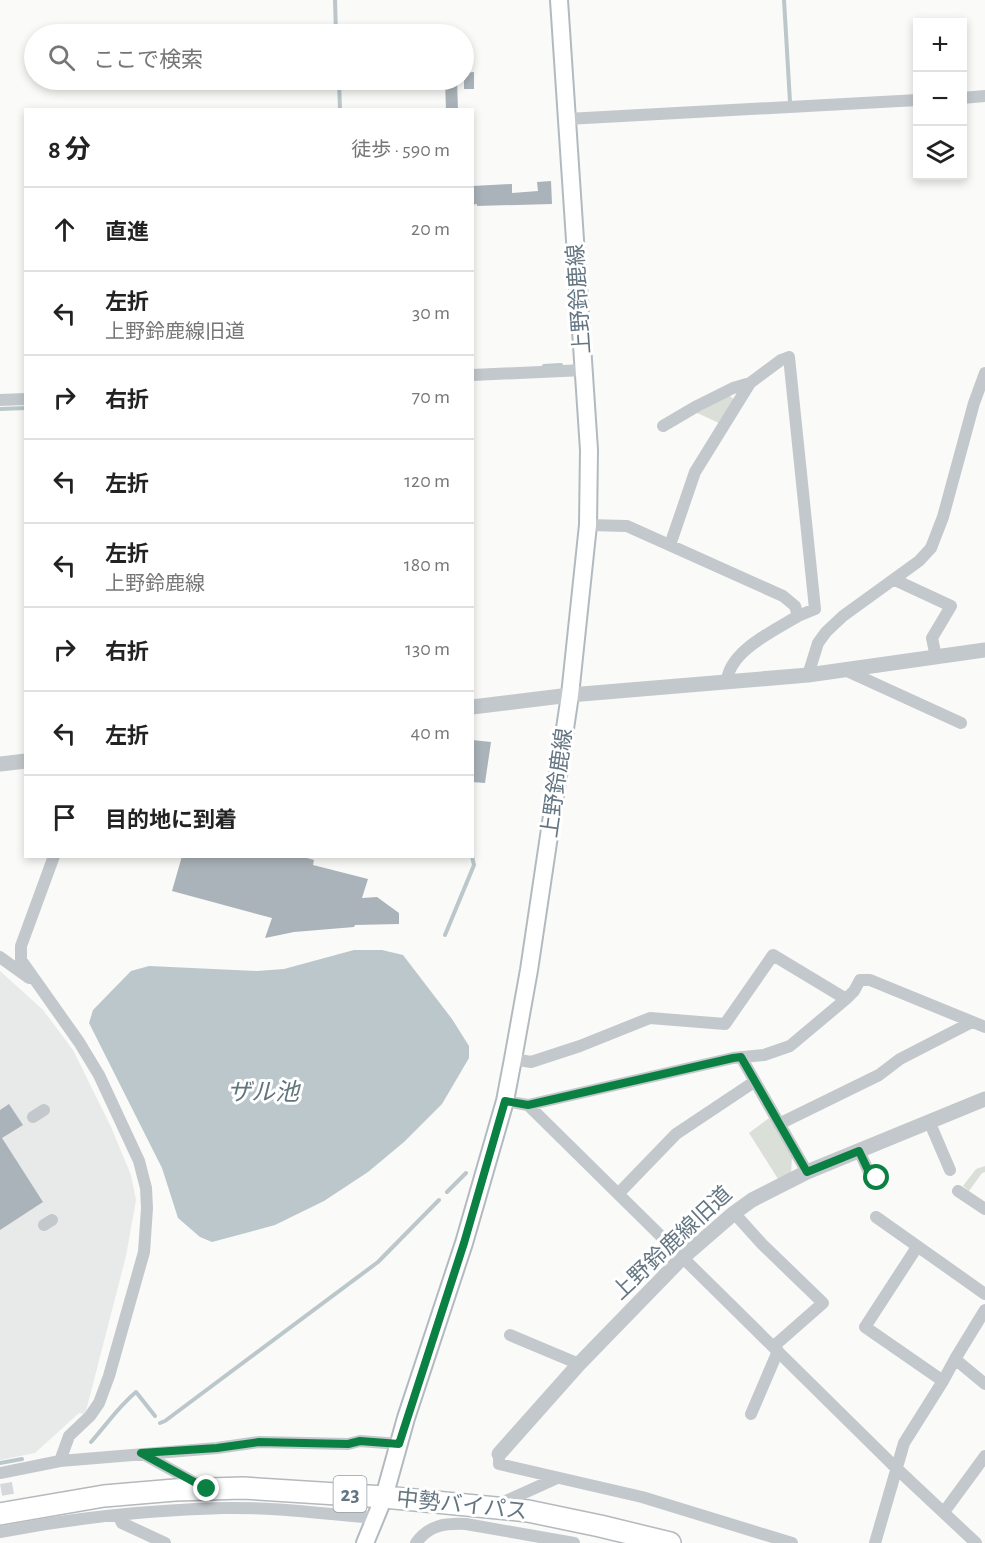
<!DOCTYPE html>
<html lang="ja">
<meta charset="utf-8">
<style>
body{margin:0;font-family:"Alegreya Sans","Noto Sans JP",sans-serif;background:#f2f2f2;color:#222}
.controls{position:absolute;right:18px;top:18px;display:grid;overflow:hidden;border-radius:0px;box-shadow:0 3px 9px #0003}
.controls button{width:54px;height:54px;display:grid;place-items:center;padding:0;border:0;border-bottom:2px solid #e0e0e0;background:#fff;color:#222;font:30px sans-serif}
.stop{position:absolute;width:18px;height:18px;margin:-14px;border:4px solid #0b8043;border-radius:50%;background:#fff}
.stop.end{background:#0b8043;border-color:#fff;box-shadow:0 2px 6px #0008}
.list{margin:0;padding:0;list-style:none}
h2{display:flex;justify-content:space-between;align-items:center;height:78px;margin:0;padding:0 24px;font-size:26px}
h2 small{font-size:20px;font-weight:400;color:#767676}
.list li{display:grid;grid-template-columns:39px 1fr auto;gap:18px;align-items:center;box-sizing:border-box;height:84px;padding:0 24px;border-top:2px solid #e0e0e0}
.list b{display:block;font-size:22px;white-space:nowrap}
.list p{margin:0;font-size:20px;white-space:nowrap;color:#767676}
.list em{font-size:20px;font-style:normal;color:#767676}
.icon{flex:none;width:33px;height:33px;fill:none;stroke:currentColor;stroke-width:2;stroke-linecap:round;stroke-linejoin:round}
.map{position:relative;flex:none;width:985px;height:1543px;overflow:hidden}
.search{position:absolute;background:#fff;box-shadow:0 3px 9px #0003;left:24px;top:24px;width:450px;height:66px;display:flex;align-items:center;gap:15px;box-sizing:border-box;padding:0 21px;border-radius:33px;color:#767676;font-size:22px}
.panel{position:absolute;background:#fff;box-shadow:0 3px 9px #0003;left:24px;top:108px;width:450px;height:750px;border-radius:0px}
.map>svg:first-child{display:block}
.built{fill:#e8e9e9}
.green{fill:#dadfd7}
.water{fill:#bbc7cb}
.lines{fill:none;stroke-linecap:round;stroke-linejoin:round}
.stream{stroke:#bbc7cb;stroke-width:4}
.building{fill:#aab3b9}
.minor-tunnel{stroke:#d5d9db;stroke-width:12;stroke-dasharray:12 6;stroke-linecap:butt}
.secondary-casing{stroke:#b3babf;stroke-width:20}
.trunk-casing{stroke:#b4b9bd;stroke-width:24}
.minor{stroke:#c3c8cc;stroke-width:12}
.tertiary{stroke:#c3c8cc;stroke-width:15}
.secondary{stroke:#fff;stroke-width:16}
.trunk{stroke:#fff;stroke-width:21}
.route{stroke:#0b8043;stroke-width:8}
.labels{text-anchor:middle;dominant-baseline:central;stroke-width:6;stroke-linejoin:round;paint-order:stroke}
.shield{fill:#fff;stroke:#939fa8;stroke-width:1.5}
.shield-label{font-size:21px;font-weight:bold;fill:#657683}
.street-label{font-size:22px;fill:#657683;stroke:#fff}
.water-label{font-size:24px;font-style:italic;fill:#60757c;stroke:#fff}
</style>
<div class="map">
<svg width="985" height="1543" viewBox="0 0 985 1543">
<rect width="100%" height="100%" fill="#fafaf8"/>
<path class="built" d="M0,971L43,1010L73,1050L111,1127L131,1175L136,1200L126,1256L86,1411L83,1414L79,1413L35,1453L0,1460Z"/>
<path class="green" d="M728,395L734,399L719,423L695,412Z
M769,1118L792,1157L791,1173L778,1179L749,1133Z
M985,1166V1172L982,1173L969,1191L963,1186L976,1169Z"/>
<path class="water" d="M354,950H382L403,955L452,1019L469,1046V1058L442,1104L404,1142L368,1172L324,1201L275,1225L212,1242L200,1237L178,1218L162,1168L89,1023L93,1010L131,971L149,966L257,971L284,969Z"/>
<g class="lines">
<path class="stream" d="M335,0L336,34
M784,0L790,102
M339,80L340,110
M544,366L561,365
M0,409L26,408
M445,935L474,865L472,856
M447,1192L466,1173
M160,1423L165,1421L378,1262L439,1200
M91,1442C107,1424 118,1407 136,1392L155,1416
M0,1463L22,1459"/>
</g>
<path class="building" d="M474,72V89H464V73Z
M445,80H457L458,110H446Z
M551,181L552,204L477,206V204L472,205V186L512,184V193L538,191L537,182Z
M472,740L491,742L485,783L472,782Z
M182,856H300L314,860L313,865L368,879L362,898L377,897L399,913V924L355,925L354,927L294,932L265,938L272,918L172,891Z
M9,1104L23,1125L2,1138L43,1202L0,1230V1110Z"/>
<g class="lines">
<path class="minor-tunnel" d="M6,1483L12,1518"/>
<defs>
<path id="secondary" d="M365,1543L384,1497L406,1418L464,1243L505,1101L513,1059L529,970L570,695L588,525L589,450L559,0"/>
<path id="trunk" d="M0,1514L104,1496L175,1490L243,1488L384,1497L528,1511L600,1526L670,1543"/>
</defs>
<use href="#secondary" class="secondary-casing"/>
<use href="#trunk" class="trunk-casing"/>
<path class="minor" d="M962,98L985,96
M567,119L918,100
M472,375L584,370
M0,400L26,399
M588,525L627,526L783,596L795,606L798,616L815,609L789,357L781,360L750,383L733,388L697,406L663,426
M670,545L695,472L750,383
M895,580L951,606L932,638L936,657
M845,670L961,723
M808,675L818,643L826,632L843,616L919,561L931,548L943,517L974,403L985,373
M727,683C727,652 775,630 798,616
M0,957L29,978
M741,1057L807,1172
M513,1059L531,1062L580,1046L650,1018L725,1024L773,955L846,999
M505,1101L528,1105L733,1058L764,1055L790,1046L846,999L854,991L860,980H870L985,1027
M528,1105L895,1467L976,1543
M33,1117L44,1110
M929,1121L950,1170
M779,1124L879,1075L900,1059L972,1022
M859,1151L868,1170L877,1178
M958,1191L985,1209
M618,1194L676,1134L754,1082
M734,1213L762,1244L823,1303L774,1346
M876,1217L985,1294
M44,1225L52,1220
M917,1247L865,1327L943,1381
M510,1335L579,1364
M955,1359L985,1310
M751,1414L778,1351
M143,1454L201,1486
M499,1454V1464L642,1497L792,1543
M60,1461L217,1448L259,1442L348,1444L360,1441L399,1444
M0,1473L60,1461L69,1436L90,1416L99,1403L109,1376L144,1252L147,1208L146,1188L139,1161L99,1075L79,1042L21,960V946L54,856
M497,1505L557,1478
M944,1512L985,1456
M118,1515L122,1523L165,1543
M0,1532C73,1518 149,1510 224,1508C274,1507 325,1514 375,1518
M416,1543C429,1525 445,1523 466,1524L574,1543
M875,1543L904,1443L943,1381L955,1359L985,1384"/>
<path class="tertiary" d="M472,707L570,695L808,675L985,650
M0,764L26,761
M499,1454L579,1364L682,1258L734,1213L752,1200L807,1172L985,1099"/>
<use href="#secondary" class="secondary"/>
<use href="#trunk" class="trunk"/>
</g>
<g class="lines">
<path class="route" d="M207,1489L141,1453L217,1448L259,1442L348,1444L360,1441L399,1444L464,1243L505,1101L528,1105L733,1058L741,1057L807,1172L859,1151L868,1170L877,1178"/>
</g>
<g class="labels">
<rect class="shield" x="333.5" y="1476" width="33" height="36" rx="4.5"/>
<g class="shield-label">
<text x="350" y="1494">23</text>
</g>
<g class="street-label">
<text transform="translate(579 299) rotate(-94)">上野鈴鹿線</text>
<text transform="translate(557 783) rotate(-82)">上野鈴鹿線</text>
<text transform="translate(672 1243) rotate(-43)">上野鈴鹿線旧道</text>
<text transform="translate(462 1505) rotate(6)">中勢バイパス</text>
</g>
<g class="water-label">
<text x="263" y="1093">ザル池</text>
</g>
</g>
</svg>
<div class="controls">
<button>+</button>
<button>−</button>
<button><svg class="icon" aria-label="layers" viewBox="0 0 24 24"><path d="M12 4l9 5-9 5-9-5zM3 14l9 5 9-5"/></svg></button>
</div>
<div class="stop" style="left:877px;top:1178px"></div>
<div class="stop end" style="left:207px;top:1489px"></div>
<div class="search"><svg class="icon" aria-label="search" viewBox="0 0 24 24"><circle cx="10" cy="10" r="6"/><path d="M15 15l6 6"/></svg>ここで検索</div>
<section class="panel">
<h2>8 分<small>徒歩 · 590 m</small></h2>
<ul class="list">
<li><svg class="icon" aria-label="ahead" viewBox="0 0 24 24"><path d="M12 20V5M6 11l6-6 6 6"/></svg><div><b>直進</b></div><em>20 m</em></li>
<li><svg class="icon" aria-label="left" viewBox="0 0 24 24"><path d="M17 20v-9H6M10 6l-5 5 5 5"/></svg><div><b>左折</b><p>上野鈴鹿線旧道</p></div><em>30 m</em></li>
<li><svg class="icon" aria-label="right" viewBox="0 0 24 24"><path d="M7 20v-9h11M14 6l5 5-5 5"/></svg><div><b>右折</b></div><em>70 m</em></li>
<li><svg class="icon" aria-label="left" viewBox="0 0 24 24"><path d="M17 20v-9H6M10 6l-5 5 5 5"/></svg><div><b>左折</b></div><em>120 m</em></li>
<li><svg class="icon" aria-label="left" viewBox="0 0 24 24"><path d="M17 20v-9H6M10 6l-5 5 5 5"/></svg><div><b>左折</b><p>上野鈴鹿線</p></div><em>180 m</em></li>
<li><svg class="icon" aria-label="right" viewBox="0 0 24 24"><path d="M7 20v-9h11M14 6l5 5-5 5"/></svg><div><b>右折</b></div><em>130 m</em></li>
<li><svg class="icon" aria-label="left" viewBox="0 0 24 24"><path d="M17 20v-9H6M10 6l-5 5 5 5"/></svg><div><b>左折</b></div><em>40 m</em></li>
<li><svg class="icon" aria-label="arrive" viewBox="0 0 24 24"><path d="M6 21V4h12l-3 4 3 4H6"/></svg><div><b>目的地に到着</b></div></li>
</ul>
</section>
</div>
